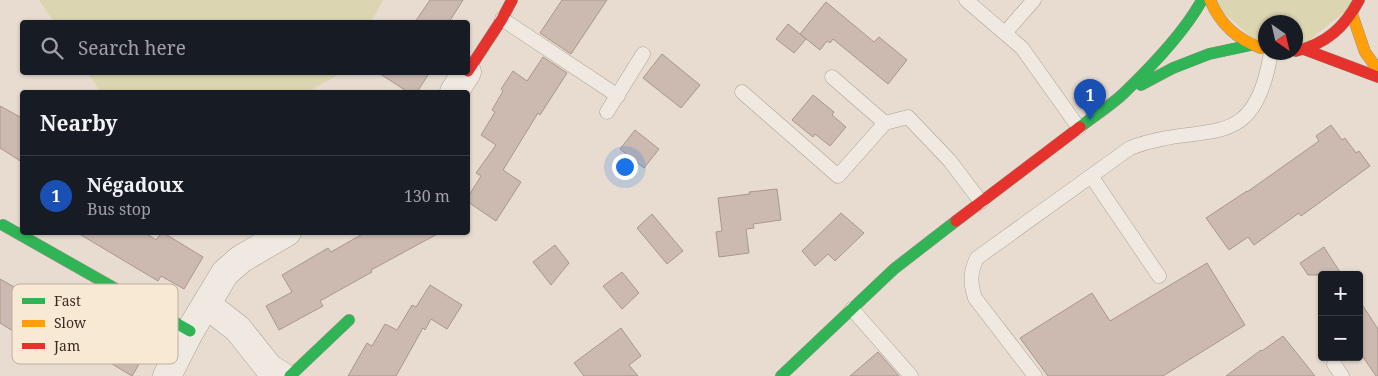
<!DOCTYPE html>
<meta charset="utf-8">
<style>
body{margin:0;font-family:"Noto Serif",serif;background:#20242c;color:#f1f3f6}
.controls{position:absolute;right:15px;bottom:15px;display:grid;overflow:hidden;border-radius:5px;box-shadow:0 1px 4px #0004}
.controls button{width:45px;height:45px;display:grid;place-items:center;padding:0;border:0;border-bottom:1px solid #363941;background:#171b24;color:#f1f3f6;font:25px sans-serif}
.compass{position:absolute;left:1258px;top:15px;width:45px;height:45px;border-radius:50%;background:#171b24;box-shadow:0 1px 4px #0004;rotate:146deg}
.you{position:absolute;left:624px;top:166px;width:18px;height:18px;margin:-12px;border:4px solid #fff;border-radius:50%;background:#1a73e8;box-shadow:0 0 0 8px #1a73e833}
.badge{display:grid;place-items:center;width:32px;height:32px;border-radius:50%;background:#79675c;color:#fff;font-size:16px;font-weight:700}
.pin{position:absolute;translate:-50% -41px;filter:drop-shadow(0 1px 2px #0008)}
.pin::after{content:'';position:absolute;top:26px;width:18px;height:15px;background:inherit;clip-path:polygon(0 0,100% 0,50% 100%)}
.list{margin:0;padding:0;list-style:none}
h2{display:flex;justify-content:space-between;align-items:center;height:65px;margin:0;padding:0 20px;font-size:21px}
h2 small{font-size:16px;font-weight:400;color:#9ea1a6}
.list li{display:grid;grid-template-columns:32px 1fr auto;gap:15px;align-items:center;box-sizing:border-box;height:80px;padding:0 20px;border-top:1px solid #363941}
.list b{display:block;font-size:19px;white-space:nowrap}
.list p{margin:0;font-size:16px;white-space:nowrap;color:#9ea1a6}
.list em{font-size:16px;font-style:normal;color:#9ea1a6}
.icon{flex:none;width:28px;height:28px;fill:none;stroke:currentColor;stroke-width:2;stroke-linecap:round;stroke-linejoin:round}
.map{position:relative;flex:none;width:1378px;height:376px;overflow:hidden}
.search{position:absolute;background:#171b24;box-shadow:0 1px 4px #0004;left:20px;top:20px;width:450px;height:55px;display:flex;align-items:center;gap:12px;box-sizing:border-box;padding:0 18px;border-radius:5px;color:#9ea1a6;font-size:19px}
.panel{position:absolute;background:#171b24;box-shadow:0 1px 4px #0004;left:20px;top:90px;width:450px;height:145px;border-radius:5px}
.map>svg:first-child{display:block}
.green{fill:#dbd5b1}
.building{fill:#ccbab0;stroke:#a9978e}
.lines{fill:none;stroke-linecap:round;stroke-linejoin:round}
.lane-casing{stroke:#ada298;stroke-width:15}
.street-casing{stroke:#ada298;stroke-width:29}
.fast-casing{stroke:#9d9188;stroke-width:12}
.slow-casing{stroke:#9d9188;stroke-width:12}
.jam-casing{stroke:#9d9188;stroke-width:12}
.lane{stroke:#efe9e1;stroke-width:14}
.street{stroke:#efe9e1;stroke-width:28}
.fast{stroke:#30b455;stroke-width:11}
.slow{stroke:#ff9f0a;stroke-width:11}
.jam{stroke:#e5322d;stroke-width:11}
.key{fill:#f8e9d5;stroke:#c0af9e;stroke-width:1}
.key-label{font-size:14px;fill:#3d281e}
</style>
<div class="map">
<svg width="1378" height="376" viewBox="0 0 1378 376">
<rect width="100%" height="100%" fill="#e8dcd0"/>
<path class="green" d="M39,0H383L371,22H54Z
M1210,0H1359L1296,51V22H1266L1265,50Z
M88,73H342L307,92H101Z"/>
<path class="building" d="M430,0H463L449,22H415Z
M562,0H607L571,54L540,33Z
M826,2L874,42L879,37L907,60L888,84L833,39L830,43L827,41L820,50L800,34Z
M788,24L806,39L794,53L776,39Z
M662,54L700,85L681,108L643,78Z
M543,57L567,73L540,115L538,113L503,170L521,182L496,221L468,202V197L481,176L476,173L496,145L481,135L495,112L492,110L503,91L501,89L513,71L527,81Z
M377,72H430L417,92H408Z
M813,95L834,112L832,115L846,127L830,146L815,134L813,137L792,120Z
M0,106L22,118V162L0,148Z
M1331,125L1342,140L1345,138L1356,153L1359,151L1370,166L1301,216L1299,213L1254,245L1248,237L1229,250L1206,218L1247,191V192L1319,141L1316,136Z
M635,130L659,149L644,168L620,149Z
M777,189L781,220L753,224L754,228L746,229L749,253L719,257L716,232L722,231L718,198L750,194L749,192Z
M841,213L864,233L835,261L828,254L815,266L802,251Z
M652,214L683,251L667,264L637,228Z
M76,232H144L156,240L162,232L203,257L184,289L161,276L158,281Z
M366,232H441L371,270L372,272L320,301L323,306L279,330L266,306L292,292L282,275L328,248L331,252Z
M555,245L569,263L551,285L533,262Z
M1324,247L1329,255L1342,275H1308L1300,263Z
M1207,263L1245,325L1163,376H1048L1020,338L1092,293L1110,321Z
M622,272L639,293L622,309L603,286Z
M0,279L55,310L61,300L88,314L90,310L122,327L151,344L132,376L89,350L84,358L28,324L21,336L0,323Z
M430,285L462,305L447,329L431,319L425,330L423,328L396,376H348L367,343L372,346L385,324L397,330L412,305L416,307Z
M1359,300L1378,329V376H1376L1359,351Z
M621,328L641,356L629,365L638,376H584L574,363Z
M1283,336L1315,376H1226L1261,350L1262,351Z
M878,352L899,376H850Z"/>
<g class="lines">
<defs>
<path id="lane" d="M966,0L1022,48L1079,128
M502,19L618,96
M1005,33L1034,0
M832,77L885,123L908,117L950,161L981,202
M742,92L838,176L885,123
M607,112L643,54
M1091,176L1159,276
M852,309L911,376
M1334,364L1342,376
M1035,376L975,298C970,283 970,272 977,258L1130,148C1203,119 1254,159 1271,52"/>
<path id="street" d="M454,92L467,72
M206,304L238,329L269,368L282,376
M167,376L190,331L225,273L241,259L287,232"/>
<path id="fast" d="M1141,85L1173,68L1209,54L1251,45
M1080,127C1094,116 1110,106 1123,94C1150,68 1184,33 1202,0
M3,225L190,331
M290,376L349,320
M781,376L894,269L956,221"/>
<path id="slow" d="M1210,0C1220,24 1236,39 1261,48
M1352,14L1365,52L1378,70"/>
<path id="jam" d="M1306,50L1378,77
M1296,51C1326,44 1345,27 1359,0
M468,71L502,19L512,0
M956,221L1080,127"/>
</defs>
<use href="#lane" class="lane-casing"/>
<use href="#street" class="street-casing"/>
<use href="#fast" class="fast-casing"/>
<use href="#slow" class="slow-casing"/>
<use href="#jam" class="jam-casing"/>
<use href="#lane" class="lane"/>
<use href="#street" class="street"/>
<use href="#fast" class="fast"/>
<use href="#slow" class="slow"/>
<use href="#jam" class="jam"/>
</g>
<rect x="12" y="284" width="166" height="80" rx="8" class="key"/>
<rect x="22" y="298" width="23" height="6" fill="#30b455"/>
<rect x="22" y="320" width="23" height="7" fill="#ff9f0a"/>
<rect x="22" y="343" width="23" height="6" fill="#e5322d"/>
<g class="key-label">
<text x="54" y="306">Fast</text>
<text x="54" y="328">Slow</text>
<text x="54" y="351">Jam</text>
</g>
</svg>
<div class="controls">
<button>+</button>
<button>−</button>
</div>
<svg class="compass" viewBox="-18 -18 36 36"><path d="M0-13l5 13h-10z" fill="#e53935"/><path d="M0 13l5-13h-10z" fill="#9ea1a6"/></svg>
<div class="you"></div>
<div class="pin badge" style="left:1090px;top:120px;background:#1a4fb4">1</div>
<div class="search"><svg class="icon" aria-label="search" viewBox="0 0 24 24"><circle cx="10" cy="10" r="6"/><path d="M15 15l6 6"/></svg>Search here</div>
<section class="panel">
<h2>Nearby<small></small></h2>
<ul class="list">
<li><span class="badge" style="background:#1a4fb4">1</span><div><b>Négadoux</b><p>Bus stop</p></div><em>130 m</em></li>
</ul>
</section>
</div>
